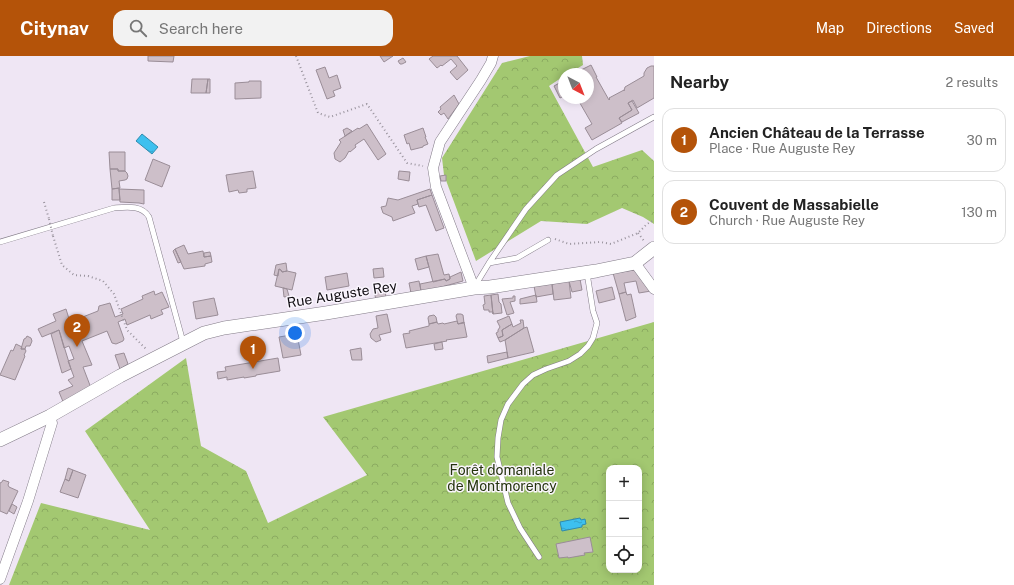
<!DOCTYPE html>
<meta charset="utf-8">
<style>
body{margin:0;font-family:"Public Sans",sans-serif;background:#f2f2f2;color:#222}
.controls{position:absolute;right:12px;bottom:12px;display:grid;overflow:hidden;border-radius:8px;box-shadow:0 2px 10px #0003}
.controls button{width:36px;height:36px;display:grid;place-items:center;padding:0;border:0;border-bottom:1px solid #e0e0e0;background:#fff;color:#222;font:20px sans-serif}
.compass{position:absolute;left:558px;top:12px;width:36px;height:36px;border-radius:50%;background:#fff;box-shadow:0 2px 10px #0003;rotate:138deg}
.you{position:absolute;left:295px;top:277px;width:14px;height:14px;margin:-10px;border:3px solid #fff;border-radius:50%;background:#1a73e8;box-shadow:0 0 0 6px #1a73e833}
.badge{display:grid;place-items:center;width:26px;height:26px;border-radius:50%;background:#b45309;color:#fff;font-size:13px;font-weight:700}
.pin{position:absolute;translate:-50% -33px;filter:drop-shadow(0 1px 2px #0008)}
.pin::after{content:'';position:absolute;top:21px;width:14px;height:12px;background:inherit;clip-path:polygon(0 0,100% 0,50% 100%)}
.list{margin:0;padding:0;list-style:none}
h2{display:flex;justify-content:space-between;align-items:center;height:52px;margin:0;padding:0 16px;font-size:17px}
h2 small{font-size:13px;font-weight:400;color:#767676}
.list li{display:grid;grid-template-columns:26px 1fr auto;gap:12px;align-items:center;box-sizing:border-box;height:64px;margin:0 8px 8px;padding:0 8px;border:1px solid #e0e0e0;border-radius:12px}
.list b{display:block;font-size:15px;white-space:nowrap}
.list p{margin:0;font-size:13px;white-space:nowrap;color:#767676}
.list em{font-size:13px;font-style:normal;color:#767676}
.icon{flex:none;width:22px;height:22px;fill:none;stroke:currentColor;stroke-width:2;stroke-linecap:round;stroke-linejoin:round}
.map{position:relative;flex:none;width:654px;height:529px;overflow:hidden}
header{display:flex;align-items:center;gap:24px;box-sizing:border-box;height:56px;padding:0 20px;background:#b45309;color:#fff}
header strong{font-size:19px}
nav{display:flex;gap:22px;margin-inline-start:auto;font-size:14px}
.search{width:280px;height:36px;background:#f2f2f2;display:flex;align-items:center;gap:10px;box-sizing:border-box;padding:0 14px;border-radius:12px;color:#767676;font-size:15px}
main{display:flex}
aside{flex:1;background:#fff}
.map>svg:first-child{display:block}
.forest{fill:url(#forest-crowns);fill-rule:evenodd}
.water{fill:url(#water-ripples);stroke:#308bad}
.building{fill:#cdbfc9;stroke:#9a8d97}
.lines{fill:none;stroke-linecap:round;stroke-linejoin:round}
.service-casing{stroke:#827b87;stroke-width:6}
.minor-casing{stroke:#827b87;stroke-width:11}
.tertiary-casing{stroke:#827b87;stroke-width:14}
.path{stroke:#99939d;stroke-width:2;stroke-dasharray:1 3;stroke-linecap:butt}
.service{stroke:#fff;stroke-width:5}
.minor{stroke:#fff;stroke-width:10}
.tertiary{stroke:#fff;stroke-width:13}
.path-bridge{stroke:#99939d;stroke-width:2;stroke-dasharray:1 3;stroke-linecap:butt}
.labels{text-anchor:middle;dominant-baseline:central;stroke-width:3;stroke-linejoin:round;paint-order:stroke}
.street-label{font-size:14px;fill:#110e13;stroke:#faf5fd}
.park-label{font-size:14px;fill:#25340e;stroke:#faf5fd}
</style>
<header>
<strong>Citynav</strong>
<div class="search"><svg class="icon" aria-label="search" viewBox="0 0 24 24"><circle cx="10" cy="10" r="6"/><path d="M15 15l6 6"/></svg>Search here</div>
<nav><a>Map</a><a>Directions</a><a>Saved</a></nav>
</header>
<main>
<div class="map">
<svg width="654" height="529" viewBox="0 0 654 529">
<defs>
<pattern id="forest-crowns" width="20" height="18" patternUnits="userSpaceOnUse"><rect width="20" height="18" fill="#a3c871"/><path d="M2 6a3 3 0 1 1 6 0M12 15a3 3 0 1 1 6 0" fill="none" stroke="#8bab61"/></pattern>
<pattern id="water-ripples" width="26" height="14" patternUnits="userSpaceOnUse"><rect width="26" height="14" fill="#3dc0ef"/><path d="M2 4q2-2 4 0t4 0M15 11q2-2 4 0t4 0" fill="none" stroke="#35a4cc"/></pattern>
</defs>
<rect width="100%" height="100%" fill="#efe6f4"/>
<path class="forest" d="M530,0H582L583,9L568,18H564V20L549,30L593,111L642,94L654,105V168L643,161L622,152L587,168L541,165L476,205L444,119L442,102L502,7Z
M654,266V529H9L41,447L150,474L85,375L186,302L201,390L246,415L268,467L367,419L323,361ZM609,412H639V514H609Z"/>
<path class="water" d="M142,78L158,91L152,98L136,85Z
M580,462L581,464L585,463L586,468L582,469V471L562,475L560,466Z"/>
<path class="building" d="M148,0H174L173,6L148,5Z
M380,0H393L384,6Z
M433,0H457L468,14L457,24L450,16L457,10L451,3L442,10L441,9L437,12L429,3Z
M403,2L406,6L402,8H400L398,5Z
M591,9L597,21H596L609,44L610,43L609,42L624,34V35L625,31L644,20V17L647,12L651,10H654V42L637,52L633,44L628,47L632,54L619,62L622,67L592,84L585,72L592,68L577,42H588V18H572L580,13L581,14Z
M325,11L329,22L337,19L341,32L333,35L335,40L327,43L316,14Z
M192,23H208L206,37H191Z
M208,23H210V37H206Z
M564,23V40L560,42L554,30L563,25L562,24Z
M249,25H261V42L235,43V27L249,26Z
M454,39L459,48L448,63L444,57L441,59L438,56L441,53L440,51Z
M632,45L639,57L622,66L619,62L632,54L628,47Z
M367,68L386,98L378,104L364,83L355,89L356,91L350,96L349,95L345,102L340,106L335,103L334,97L341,86L339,84L358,72L359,73Z
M347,72L352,75L345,80L343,74Z
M423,72L426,81H425L428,88L423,90V91L411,94L409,87L407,88L404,79Z
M109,96H125V115H118V113H110Z
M153,103L170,110L162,131L145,124Z
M110,113H118V115H125L127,117L128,120L127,123L125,124L119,125L120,132L112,133Z
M253,115L256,132L247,133V136L239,137L238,134L229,136L226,119Z
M399,115L410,116L409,125L398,123Z
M446,119V125H441L440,120Z
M119,132L120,144H112V133Z
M119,133L144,134V148L139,147L120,146Z
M430,133L432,139L417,144L418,148L412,150L415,157L393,165L392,161L383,157L381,151L386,150L388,142L398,144Z
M432,139L444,172L436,175L426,149L419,151L417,144Z
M184,189L188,198L203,195L204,201L211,200L212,206L205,208V210L184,213L175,193Z
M175,193L181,206L178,207L173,195Z
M210,196L211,200L204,201V197Z
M438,198L444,219L449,218L450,223L446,225L445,223L433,226L426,200Z
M426,200L429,211L418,214L415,203Z
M286,207L287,215L282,216L281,214L279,213L278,220L274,219L276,209Z
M383,212L384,221L374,222L373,213Z
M279,213L281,214L282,216L287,215L296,217L292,234L275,230Z
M635,214L651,235L639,237L636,225L624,227L626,236L619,238L613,217Z
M461,216L463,225L434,233L421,235L420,228L445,223L446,225L450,223V221Z
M347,217L349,230L327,234L325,221Z
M580,223L582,234L572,236L569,225Z
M419,225L421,235L411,237L409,227Z
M569,225L571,242L554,244L552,228Z
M552,228L553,238L536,241L534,230Z
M612,231L615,243L599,247L596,235Z
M283,232L287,233L289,240L284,241Z
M385,233L386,242L376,244L374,235Z
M154,235L155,239L162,236L169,251L161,254L163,258L151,263L150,259L127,269L125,263L118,266L124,283L123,285L116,288L112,287L107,275L82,285L92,309L83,311L91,332L64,348L59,336L73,330L68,324L74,321L68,305L74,303L69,290L64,292L59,274L42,281L38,273L56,265L53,258L66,253L70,266L98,255L99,250L110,247L115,261L123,258L121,253L143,243L142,240Z
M626,236L627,239L631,238L636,261L626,265L619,238Z
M498,238L499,246L501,248L502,257L493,258L491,239Z
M491,239L493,258V256H489V254H484L483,249L485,248L484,240Z
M536,239L537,246L520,248V243Z
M513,240H515V245L510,246L514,257L507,259L502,243L513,242Z
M214,242L218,259L196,263L193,246Z
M387,258L391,276L379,279L381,284L376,286L371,282L370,278L373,273L378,272L376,260Z
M457,258H461L463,259L464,267L458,268L456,260Z
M434,259L436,261L437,266L429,268L428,262L429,260Z
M509,260L512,268L502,274L503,280L498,282L496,277L498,276V274L500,271L497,265Z
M520,264H523L524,272L505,284L500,286L498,282L503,280L502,274L512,268L513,271L521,267Z
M457,265L458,268L464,266L467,281L446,284L447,285L406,292L403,278L410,277L409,275L429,270V268L437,266L438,268L443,267L444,268Z
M527,271L534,296L508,302L505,284L524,272Z
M59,274L71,313L62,317L51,278Z
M297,278L301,299L283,302L279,281Z
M27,280L31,282L32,285L30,290H26L25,293H21L24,283L26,282Z
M442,286L443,293L435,294L434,288Z
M16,288L22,291L21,293H25L26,295L24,299L25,300L15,324L0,319L11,294L13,295Z
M361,292L362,304H352L350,294Z
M507,296L508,302L488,307L487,300Z
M124,297L128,308L120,313L115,299Z
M278,302L280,315L256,319V320L244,322V321L227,324V321L218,323L217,316L226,315L225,311Z
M68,412L73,414L69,425L65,423Z
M73,414L86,419L78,442L60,436L65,423L69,425Z
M3,424L9,426L8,429L9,431L18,435L7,458L0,455V427L2,426Z
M12,448L17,451L14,458L9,455Z
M590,481L593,496L584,497L585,499L579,500L568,502V501L559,502L556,488Z"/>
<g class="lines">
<defs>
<path id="service" d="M0,186L114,152C127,151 142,149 149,161L183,286
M489,207L517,202L548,184
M475,230L489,207L526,153L557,119L596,93L654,61
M539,501L520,472L508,447L497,401L498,382L501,364L508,348L523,328L533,319L546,313L569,305L580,298L588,290L593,282L597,267L593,255L587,217"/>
<path id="minor" d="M635,207L654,233
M474,232L436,131L433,112L440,86L481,24L491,7L493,0
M0,523L28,445L52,367L50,360"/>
<path id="tertiary" d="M0,384L50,360L120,320L204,277L224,272L326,257L474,232L490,231L596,215L635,207L654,192"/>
</defs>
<use href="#service" class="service-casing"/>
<use href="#minor" class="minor-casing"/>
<use href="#tertiary" class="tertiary-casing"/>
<path class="path" d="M296,0L318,57L330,61L367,48L407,107L423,110
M44,146L49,163
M638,177L644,185
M53,180L62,209L74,219L88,220L103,225L114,238L127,274L147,294
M555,183L569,188L600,186L611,188L638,177L647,168L654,164"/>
<use href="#service" class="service"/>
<use href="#minor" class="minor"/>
<use href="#tertiary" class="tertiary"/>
<path class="path-bridge" d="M49,163L53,180"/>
</g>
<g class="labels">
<g class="street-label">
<text transform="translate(342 238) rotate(-9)">Rue Auguste Rey</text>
</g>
<g class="park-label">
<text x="502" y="414">Forêt domaniale<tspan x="502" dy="16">de Montmorency</tspan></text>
</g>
</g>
</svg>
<div class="controls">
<button>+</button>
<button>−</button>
<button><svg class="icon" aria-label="locate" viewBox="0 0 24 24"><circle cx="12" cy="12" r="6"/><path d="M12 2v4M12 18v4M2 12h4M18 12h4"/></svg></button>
</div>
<svg class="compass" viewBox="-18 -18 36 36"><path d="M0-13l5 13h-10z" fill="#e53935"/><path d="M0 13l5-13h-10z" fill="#767676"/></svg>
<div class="you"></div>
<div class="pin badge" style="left:253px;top:313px">1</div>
<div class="pin badge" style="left:77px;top:291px">2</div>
</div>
<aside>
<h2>Nearby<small>2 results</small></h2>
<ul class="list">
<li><span class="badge">1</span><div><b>Ancien Château de la Terrasse</b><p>Place · Rue Auguste Rey</p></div><em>30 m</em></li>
<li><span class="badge">2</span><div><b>Couvent de Massabielle</b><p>Church · Rue Auguste Rey</p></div><em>130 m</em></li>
</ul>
</aside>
</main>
